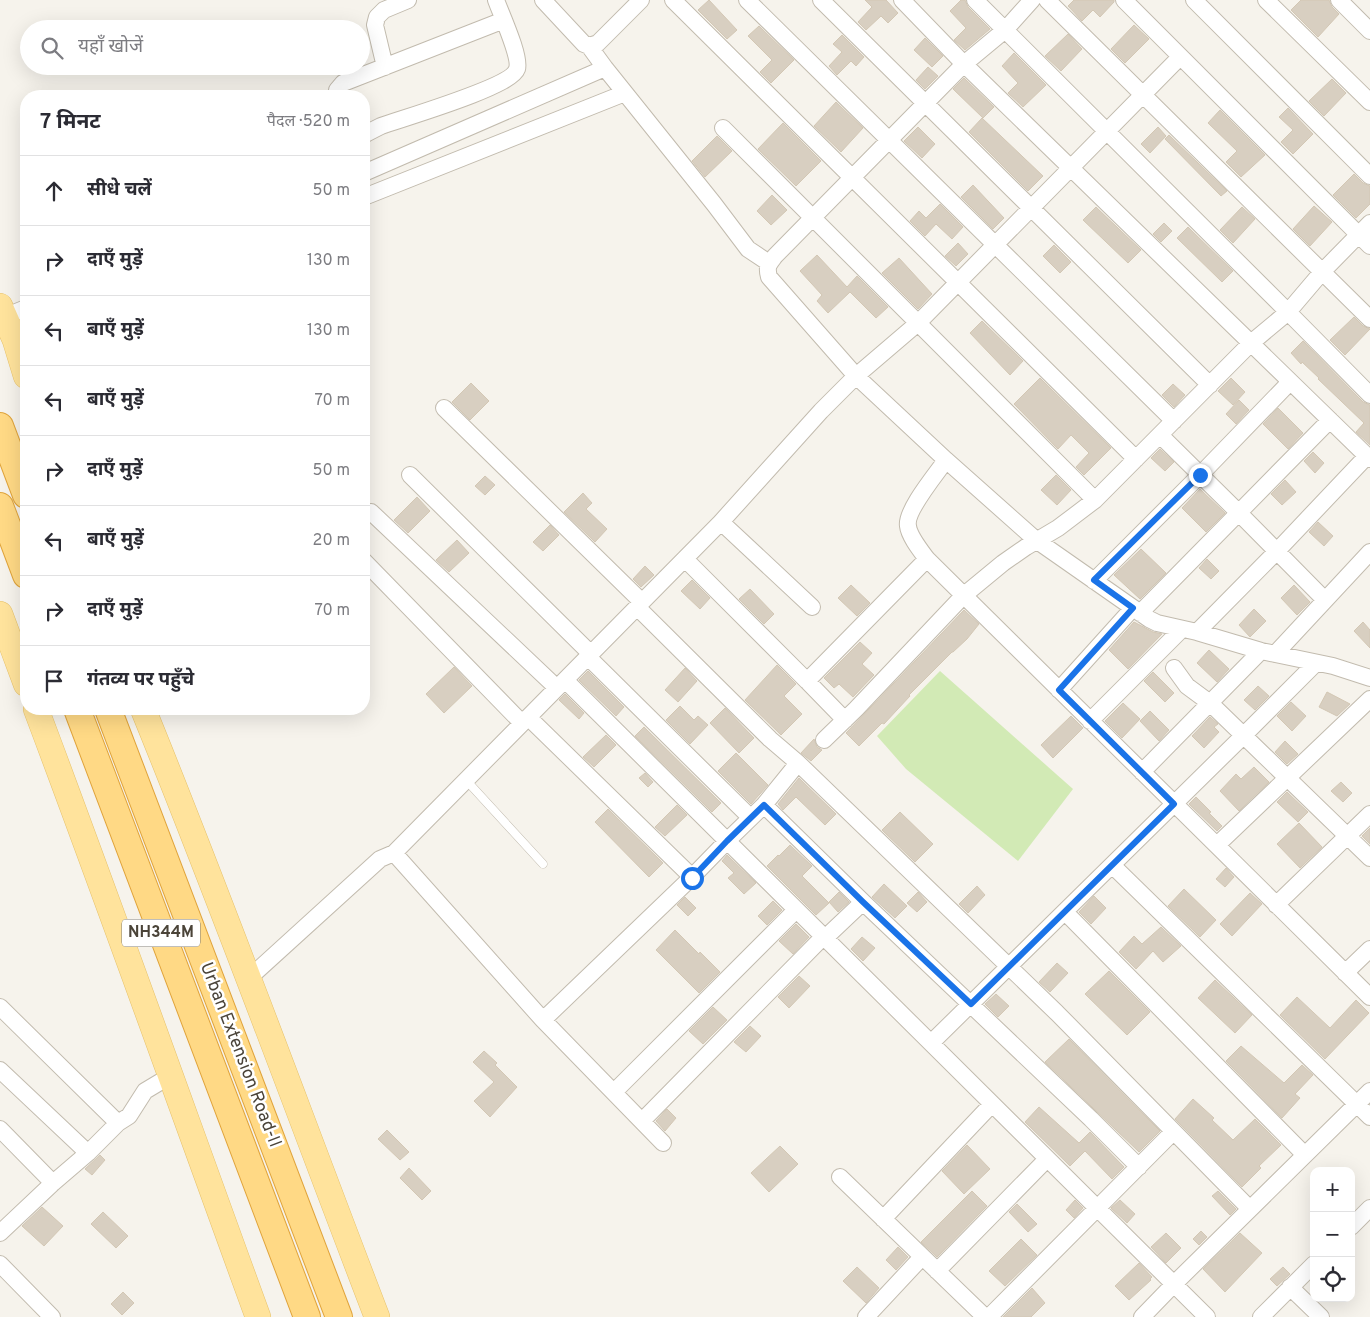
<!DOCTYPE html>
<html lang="hi">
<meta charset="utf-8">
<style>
body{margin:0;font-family:Overpass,"Noto Sans Devanagari",sans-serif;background:#f7f7f7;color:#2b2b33}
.controls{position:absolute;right:15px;bottom:15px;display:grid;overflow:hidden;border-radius:10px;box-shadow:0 5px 20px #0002}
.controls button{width:45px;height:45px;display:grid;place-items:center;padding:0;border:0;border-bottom:1px solid #e1e1e2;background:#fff;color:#2b2b33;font:25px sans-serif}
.stop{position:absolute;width:15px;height:15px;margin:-11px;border:4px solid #1a73e8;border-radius:50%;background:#fff}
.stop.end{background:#1a73e8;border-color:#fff;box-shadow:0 1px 5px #0008}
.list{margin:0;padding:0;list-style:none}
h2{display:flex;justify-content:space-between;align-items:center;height:65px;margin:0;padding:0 20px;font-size:21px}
h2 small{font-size:16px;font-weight:400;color:#7c7c81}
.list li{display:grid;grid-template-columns:32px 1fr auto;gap:15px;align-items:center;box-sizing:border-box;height:70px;padding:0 20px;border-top:1px solid #e1e1e2}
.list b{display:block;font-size:19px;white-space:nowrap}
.list em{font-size:16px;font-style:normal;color:#7c7c81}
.icon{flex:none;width:28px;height:28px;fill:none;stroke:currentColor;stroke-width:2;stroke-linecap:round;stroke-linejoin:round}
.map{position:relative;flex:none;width:1370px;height:1317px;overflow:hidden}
.search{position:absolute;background:#fff;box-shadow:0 5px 20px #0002;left:20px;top:20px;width:350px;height:55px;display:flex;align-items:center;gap:12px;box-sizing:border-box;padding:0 18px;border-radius:28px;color:#7c7c81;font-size:19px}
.panel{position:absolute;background:#fff;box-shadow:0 5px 20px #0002;left:20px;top:90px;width:350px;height:625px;border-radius:20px}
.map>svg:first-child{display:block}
.green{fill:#d2eab5}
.building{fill:#d8cfc1;stroke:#d3c7b4}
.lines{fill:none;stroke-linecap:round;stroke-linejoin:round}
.service-casing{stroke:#c2bbae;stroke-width:9}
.minor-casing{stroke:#c2bbae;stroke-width:18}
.primary-casing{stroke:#e6c16a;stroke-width:26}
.trunk-casing{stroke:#e0a43c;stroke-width:28}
.service{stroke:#fff;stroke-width:8}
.minor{stroke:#fff;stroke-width:16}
.primary{stroke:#ffe39c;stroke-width:25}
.trunk{stroke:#ffd985;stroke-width:26}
.route{stroke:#1a73e8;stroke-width:6}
.labels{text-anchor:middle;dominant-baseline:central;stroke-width:5;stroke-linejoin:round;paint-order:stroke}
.shield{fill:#fff;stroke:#817c74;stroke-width:1}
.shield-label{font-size:16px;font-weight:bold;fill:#4b4439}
.street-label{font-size:18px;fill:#4b4439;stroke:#fff}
</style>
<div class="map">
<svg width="1370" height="1317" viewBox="0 0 1370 1317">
<rect width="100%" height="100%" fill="#f6f3ec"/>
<path class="green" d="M940,671L1073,789L1018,861L906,769L877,736Z"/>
<path class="building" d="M709,0L737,30L727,39L698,10Z
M865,0H886L898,13L888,23L881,16L866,30L858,22L872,7Z
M961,0H965L968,7L990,29L965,50L954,40L966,28L950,11Z
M1074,0H1114V2L1100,17L1093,10L1082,21L1068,6Z
M1301,0H1329L1332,7L1339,14L1318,37L1291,10Z
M1134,25L1149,39L1125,63L1111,49Z
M759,26L794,60L771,83L760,72L772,60L748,36Z
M1068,34L1082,49L1061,71L1045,56Z
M842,35L864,57L856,66L851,61L837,75L829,66L842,52L833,44Z
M925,38L943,56L932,67L914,50Z
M1014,53L1046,85L1023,107L1008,93L1018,83L1002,66Z
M928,67L938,76L925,89L916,80Z
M964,78L994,107L983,118L953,89Z
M1332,79L1346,93L1324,116L1309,101Z
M836,102L863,128L841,152L814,126Z
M1288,108L1313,134L1293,154L1281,142L1293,130L1279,117Z
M1220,110L1265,155L1241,177L1226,162L1237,151L1208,123Z
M982,118L1043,176L1028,191L969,132Z
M783,123L821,161L796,186L758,149Z
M918,127L935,144L922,158L904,141Z
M1158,127L1166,136L1150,153L1141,144Z
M1169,135L1227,191L1221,196L1165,139Z
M717,136L732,151L705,177L692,161Z
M1354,174L1363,183L1370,186V204L1356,218L1333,195Z
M973,185L1004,218L993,229L961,197Z
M772,195L787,210L771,225L757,211Z
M940,204L963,227L952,239L936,224L925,236L910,221L919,211L926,218Z
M1314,206L1332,222L1310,246L1293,229Z
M1096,207L1141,250L1128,263L1083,220Z
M1242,207L1255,219L1233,243L1220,230Z
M1164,223L1172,231L1161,242L1153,234Z
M1188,227L1233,271L1222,282L1177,238Z
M958,243L968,254L956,266L945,256Z
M1054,245L1071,262L1060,273L1043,256Z
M817,255L847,287L857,276L888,307L876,318L850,292L828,313L817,301L822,295L800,271Z
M899,258L932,294L918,309L882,273Z
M1354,317L1363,326L1370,329L1345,355L1330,340Z
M982,321L1023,361L1010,375L970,333Z
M1303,341L1363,402L1370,405V445L1356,432L1364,423L1318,379L1319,378L1302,362L1301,364L1291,353Z
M1040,378L1111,448L1084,475L1076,467L1089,453L1071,435L1058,449L1014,404Z
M1231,378L1245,392L1233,405L1218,391Z
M471,383L489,401L470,420L452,402Z
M1173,384L1185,395L1174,407L1162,395Z
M1239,400L1249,410L1236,424L1226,414Z
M1278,408L1303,433L1288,449L1263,424Z
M1160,449L1174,462L1165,471L1151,458Z
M1313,452L1324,463L1315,473L1304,461Z
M1056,475L1071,490L1057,505L1041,490Z
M485,476L495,485L485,495L475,486Z
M1285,480L1296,492L1282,505L1271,494Z
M1200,489L1225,513L1206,532L1182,508Z
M583,493L592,503L586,509L607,529L595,542L564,512Z
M417,497L430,511L408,533L394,520Z
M1318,522L1333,536L1324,546L1309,532Z
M550,525L559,535L543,551L533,542Z
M457,540L469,553L449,572L436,560Z
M1141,549L1166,573L1140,599L1114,575Z
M1207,559L1219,571L1211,579L1199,568Z
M645,566L654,575L641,587L633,579Z
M692,580L710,598L700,609L681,591Z
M851,585L870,603L857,616L838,598Z
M1294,585L1310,602L1297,615L1281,598Z
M750,589L774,614L764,624L739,599Z
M1254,609L1266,621L1250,637L1239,625Z
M964,610L979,624L967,639L953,652H952L909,695L910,696L884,724L882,723L859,746L846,733Z
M1134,622L1153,632L1162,634L1128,669L1109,650Z
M1363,622L1370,630V648L1354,631Z
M860,642L872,653L862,664L874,675L853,697L839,684L834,688L824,678Z
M1209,650L1229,669L1217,682L1197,663Z
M777,665L796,684L784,696L802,714L781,735L745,700Z
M454,667L472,686L444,713L426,694Z
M685,668L697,681L678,702L665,690Z
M588,671L624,707L616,716L579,680Z
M1153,672L1174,693L1165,702L1144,681Z
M1258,686L1269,696L1255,710L1244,700Z
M1327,692L1350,704L1337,716L1319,707Z
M565,694L584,713L579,719L559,700Z
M1291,702L1306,716L1292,731L1277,716Z
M1123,703L1140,719L1122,738L1105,721Z
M680,706L694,720L698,716L708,725L690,744L666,720Z
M725,708L754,738L739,753L710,723Z
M1150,711L1169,730L1159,741L1140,721Z
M1071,716L1083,728L1053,758L1041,745Z
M1210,717L1218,724L1214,727L1219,732L1204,748L1192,736Z
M644,727L721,803L712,812L635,736Z
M606,735L616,745L594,767L583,757Z
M814,739L817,747L822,750L811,761L801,753Z
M1285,741L1298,754L1287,764L1275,752Z
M736,753L768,785L751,804L718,771Z
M1254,767L1269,782L1239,811L1220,791L1236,774L1241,779Z
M645,773L653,782L648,787L639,778Z
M799,778L836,814L825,825L796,797L783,810L778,804Z
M1341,782L1352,793L1343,802L1331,791Z
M1287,792L1308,812L1298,822L1277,802Z
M1196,797L1211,812L1209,813L1222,826L1217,831L1189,804Z
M677,805L687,815L665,836L655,827Z
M608,809L663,863L649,877L595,822Z
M900,812L933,844L915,862L882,830Z
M1299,823L1322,847L1300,868L1277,844Z
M1370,828V844L1362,836Z
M790,845L812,866L802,876L829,903L816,915L767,866L778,855L779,856Z
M727,855L756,883L744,894L728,878L734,873L722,861Z
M1226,868L1234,877L1225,887L1216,879Z
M884,884L907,906L895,918L872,897Z
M977,886L985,895L968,913L959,904Z
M1184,889L1216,920L1200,937L1168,906Z
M839,892L849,902L838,912L829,902Z
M918,892L927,902L917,912L907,903Z
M1250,893L1262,904L1232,936L1220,924Z
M1094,896L1106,908L1091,924L1079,912Z
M685,897L696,908L688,916L677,905Z
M773,901L782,910L767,925L758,916Z
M796,924L809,937L793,954L779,941Z
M1161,927L1181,946L1163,962L1153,951L1136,969L1119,952L1134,936L1142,944Z
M675,930L699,954L700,952L720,972L699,993L656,950Z
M862,937L875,948L863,961L851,949Z
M1057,963L1068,973L1050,992L1039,982Z
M1109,971L1150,1012L1127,1035L1085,994Z
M799,976L810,986L789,1008L778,997Z
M1215,980L1252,1015L1235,1033L1198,998Z
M996,994L1009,1006L998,1017L985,1004Z
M1297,997L1330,1028L1356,1000L1369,1013L1325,1059L1280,1015Z
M713,1007L727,1020L703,1044L689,1031Z
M750,1026L761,1036L746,1052L734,1042Z
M1069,1039L1160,1131L1139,1152L1045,1062Z
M1241,1046L1284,1083L1302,1065L1313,1075L1295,1094L1300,1098L1282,1118L1226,1061Z
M484,1051L497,1063L495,1065L517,1087L490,1117L474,1101L494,1082L473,1062Z
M1193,1099L1214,1118L1212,1120L1233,1140L1255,1119L1281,1145L1259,1166L1261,1168L1242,1187L1175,1119Z
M1039,1107L1079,1143L1090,1132L1124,1167L1112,1179L1085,1151L1070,1166L1025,1122Z
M667,1109L676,1118L665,1131L656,1121Z
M387,1130L409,1152L400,1160L378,1139Z
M967,1145L990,1169L964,1194L942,1171Z
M780,1146L798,1164L769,1192L751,1173Z
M100,1155L105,1160L92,1175L85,1169Z
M409,1168L431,1191L422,1200L400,1178Z
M972,1191L987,1206L937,1257L921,1242Z
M1218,1191L1236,1209L1230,1215L1212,1196Z
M1075,1200L1083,1208L1074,1218L1066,1210Z
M1120,1200L1135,1214L1127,1223L1111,1208Z
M1017,1204L1037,1224L1028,1232L1009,1212Z
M42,1207L63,1226L44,1246L22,1226Z
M103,1212L128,1236L116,1248L91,1224Z
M1201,1231L1207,1237L1199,1245L1193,1239Z
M1166,1233L1181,1248L1166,1263L1151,1247Z
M1240,1233L1262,1253L1225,1292L1203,1269Z
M1021,1239L1037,1255L1005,1286L989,1271Z
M898,1247L908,1257L896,1270L886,1260Z
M1139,1263L1152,1277L1150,1279L1151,1280L1129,1300L1115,1286Z
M857,1267L879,1288L866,1303L843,1281Z
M1283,1267L1290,1274L1277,1286L1270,1279Z
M1032,1288L1045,1303L1031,1317H1003Z
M123,1292L134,1303L122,1315L111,1304Z"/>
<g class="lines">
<defs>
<path id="service" d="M466,780L543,864"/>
<path id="minor" d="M543,0L584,44L589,46L598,43L641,0
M673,0L1136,459
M747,0L1174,421
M821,0L1210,385
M902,0L964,64L1370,459
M975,0L1288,312L1370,395
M1032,0L1005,30L964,64L775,256C769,264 766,266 769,277L856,376L946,460L1036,540L1149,619L1157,623L1197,632L1261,651L1333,666L1370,678
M1047,0L1370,319
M1124,0L1370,246
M1194,0L1370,176
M1266,0L1370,102
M1339,0L1370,31
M589,46L605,68L714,204L748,249L769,263
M385,67L375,25L377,17L384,10L408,0
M337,96V90L343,83L504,20
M723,128L1095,500
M364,135C369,132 375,129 381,126C403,118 511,87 517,69C521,57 501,14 496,0
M364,173L605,68
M364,197L625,93
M4,317L26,308
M444,408L642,602
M1160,435L1239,513L1325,600
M410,475L591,654
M371,512L557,688
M721,522L812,607
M685,559L807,681L927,559L1370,997
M927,559C921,551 909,536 908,526C905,511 937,473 946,460
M364,561L522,723
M1094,581L1200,475L1290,382
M637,607L770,739L797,762L1057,1013L1250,1209
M1140,613L1330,420
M1197,632L1277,551L1367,456
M1275,654L1370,552
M588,657L750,817
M1174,668L1187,686L1210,703L1370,858
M565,680L1207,1317
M807,681L845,720
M1059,690L1133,608
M528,717L692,877
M1090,721L1182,629
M824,740L856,709L963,596L1003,563L1026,547L1058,528L1095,500L1251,343L1288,312L1322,272L1370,223
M1142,772L1261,651
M764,805L863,902L1091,1119L1139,1167
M1217,845L1370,699
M394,853L543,1020L663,1143
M1112,865L1370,1117
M1276,905L1370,814
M1065,912L1305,1155
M825,938L863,902
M1345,973L1370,949
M248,979L380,859L394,853L721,522L821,411L856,376L918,323L1180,57
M0,1007L118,1123
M543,1020L692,877L727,841L764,805L794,768L797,762
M931,1043L1243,736L1316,663
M0,1070L88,1153
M614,1092L796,910
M642,1121L824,936
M0,1129L53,1183
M840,1177L985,1317
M883,1219L992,1104
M1351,1227L1370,1208
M0,1233L53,1183L88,1153L118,1123L129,1116L145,1091L170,1076
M0,1264L52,1317
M937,1271L1047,1159
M1290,1287L1321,1317
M866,1317L922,1257
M989,1317L1173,1132
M1142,1317L1174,1284L1370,1091
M1261,1317L1314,1264"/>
<path id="primary" d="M0,306L15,340L26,376
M0,614L26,684
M36,709C112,911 184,1114 258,1317
M143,709C225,910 299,1114 377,1317"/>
<path id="trunk" d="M0,426L26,495
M0,506L26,575
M77,709L307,1317
M108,709L339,1317"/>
</defs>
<use href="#service" class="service-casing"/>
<use href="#minor" class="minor-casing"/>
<use href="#primary" class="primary-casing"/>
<use href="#trunk" class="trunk-casing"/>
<use href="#service" class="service"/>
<use href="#minor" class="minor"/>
<use href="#primary" class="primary"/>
<use href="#trunk" class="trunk"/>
</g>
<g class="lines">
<path class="route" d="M692,878L727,841L764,805L863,902L971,1004L1174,804L1059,690L1133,608L1094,580L1200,475"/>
</g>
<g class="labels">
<rect class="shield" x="122" y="919.5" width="78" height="27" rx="4"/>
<g class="shield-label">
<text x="161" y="933">NH344M</text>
</g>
<g class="street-label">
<text transform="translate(240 1055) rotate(69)">Urban Extension Road-II</text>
</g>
</g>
</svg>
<div class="controls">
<button>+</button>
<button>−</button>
<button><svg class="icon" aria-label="locate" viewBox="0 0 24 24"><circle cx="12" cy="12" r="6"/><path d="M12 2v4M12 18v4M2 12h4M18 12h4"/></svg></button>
</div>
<div class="stop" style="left:692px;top:878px"></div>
<div class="stop end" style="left:1200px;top:475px"></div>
<div class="search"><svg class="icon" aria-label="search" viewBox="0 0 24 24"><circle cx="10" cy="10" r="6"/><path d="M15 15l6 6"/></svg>यहाँ खोजें</div>
<section class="panel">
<h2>7 मिनट<small>पैदल · 520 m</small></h2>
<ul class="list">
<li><svg class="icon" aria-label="ahead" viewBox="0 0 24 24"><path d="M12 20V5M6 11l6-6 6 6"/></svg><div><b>सीधे चलें</b></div><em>50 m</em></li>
<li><svg class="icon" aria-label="right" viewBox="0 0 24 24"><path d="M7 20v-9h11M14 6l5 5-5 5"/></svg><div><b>दाएँ मुड़ें</b></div><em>130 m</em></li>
<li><svg class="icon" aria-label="left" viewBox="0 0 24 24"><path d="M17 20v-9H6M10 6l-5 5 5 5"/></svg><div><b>बाएँ मुड़ें</b></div><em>130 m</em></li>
<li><svg class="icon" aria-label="left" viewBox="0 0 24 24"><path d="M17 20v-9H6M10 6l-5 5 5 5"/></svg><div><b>बाएँ मुड़ें</b></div><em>70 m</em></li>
<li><svg class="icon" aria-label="right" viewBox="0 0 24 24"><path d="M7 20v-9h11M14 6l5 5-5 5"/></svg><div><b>दाएँ मुड़ें</b></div><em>50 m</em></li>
<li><svg class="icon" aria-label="left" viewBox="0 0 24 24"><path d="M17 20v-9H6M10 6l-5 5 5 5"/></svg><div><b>बाएँ मुड़ें</b></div><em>20 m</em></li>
<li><svg class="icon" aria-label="right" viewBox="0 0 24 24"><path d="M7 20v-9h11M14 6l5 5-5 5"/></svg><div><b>दाएँ मुड़ें</b></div><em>70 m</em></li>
<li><svg class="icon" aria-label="arrive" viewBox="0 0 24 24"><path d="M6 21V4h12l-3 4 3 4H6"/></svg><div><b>गंतव्य पर पहुँचे</b></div></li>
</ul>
</section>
</div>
